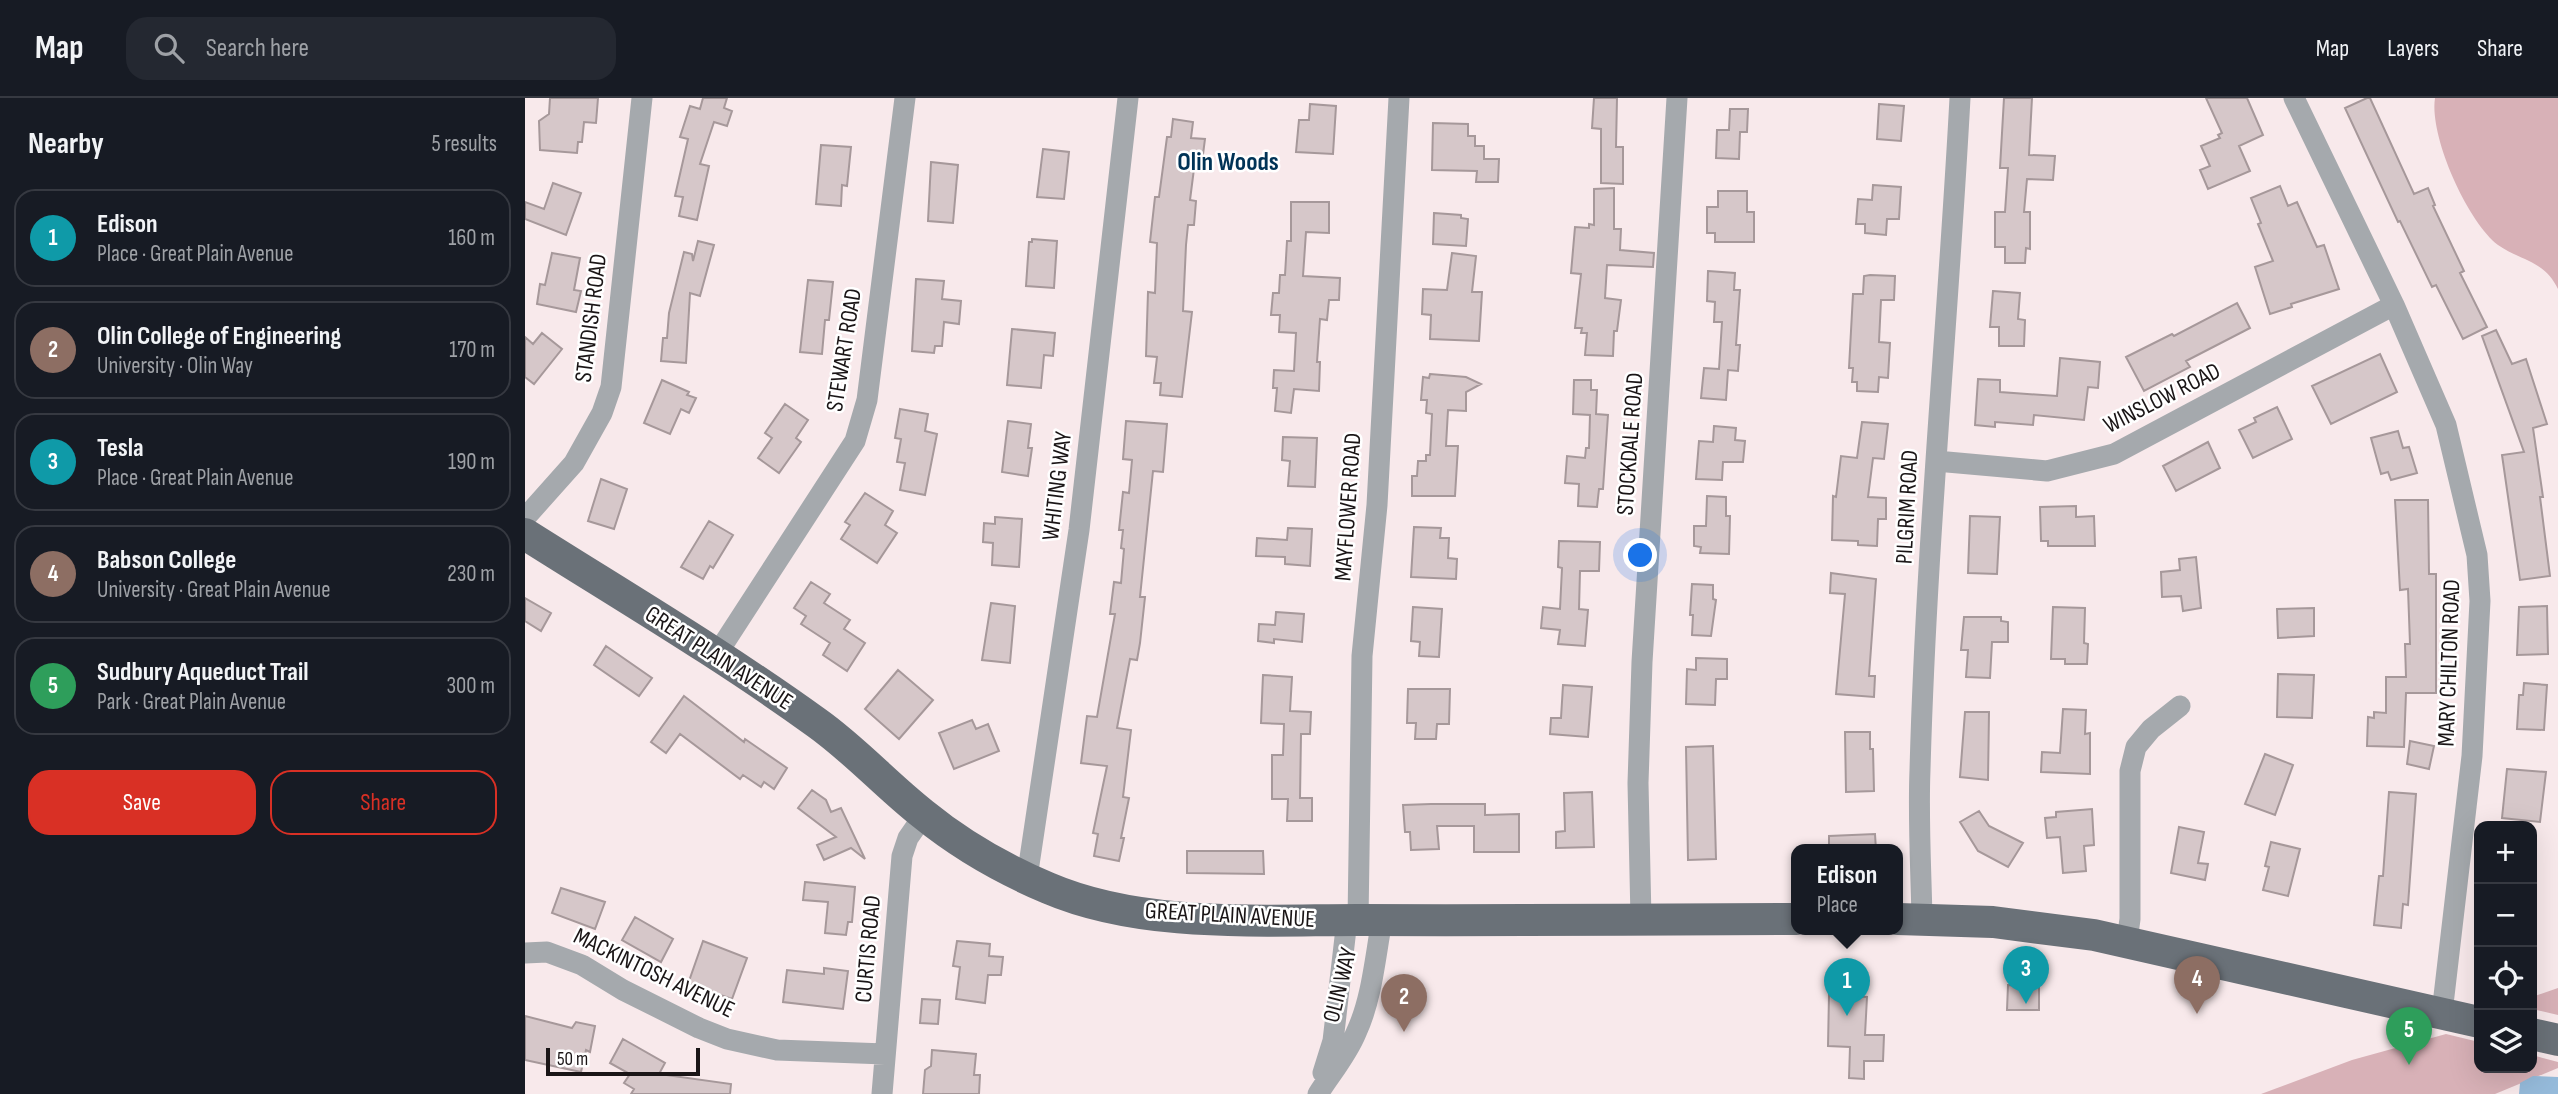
<!DOCTYPE html>
<meta charset="utf-8">
<style>
body{margin:0;font-family:"Sofia Sans Condensed",sans-serif;background:#242831;color:#f1f3f6}
.controls{position:absolute;right:21px;bottom:21px;display:grid;overflow:hidden;border-radius:14px;box-shadow:0 7px 28px #0002}
.controls button{width:63px;height:63px;display:grid;place-items:center;padding:0;border:0;border-bottom:2px solid #363941;background:#171b24;color:#f1f3f6;font:35px sans-serif}
.scale{position:absolute;left:21px;bottom:18px;width:154px;box-sizing:border-box;padding-left:7px;border:4px solid #1a1516;border-top:0;font-size:19px;line-height:24px;white-space:nowrap;color:#1a1516;-webkit-text-stroke:5px #fff;paint-order:stroke}
.you{position:absolute;left:1116px;top:458px;width:24px;height:24px;margin:-18px;border:5px solid #fff;border-radius:50%;background:#1a73e8;box-shadow:0 0 0 10px #1a73e833}
.badge{display:grid;place-items:center;width:46px;height:46px;border-radius:50%;background:#d93025;color:#fff;font-size:23px;font-weight:700}
.pin{position:absolute;translate:-50% -58px;filter:drop-shadow(0 2px 4px #0008)}
.pin::after{content:'';position:absolute;top:37px;width:24px;height:21px;background:inherit;clip-path:polygon(0 0,100% 0,50% 100%)}
.popup{position:absolute;left:1266px;top:746px;width:112px;height:91px;box-sizing:border-box;display:grid;place-content:center;border-radius:14px;background:#171b24;filter:drop-shadow(0 2px 5px #0005);font-size:23px;white-space:nowrap;color:#9ea1a6}
.popup b{font-size:26px;color:#f1f3f6}
.popup::after{content:'';position:absolute;left:50%;top:100%;margin-left:-14px;border:14px solid transparent;border-top-color:#171b24}
.list{margin:0;padding:0;list-style:none}
h2{display:flex;justify-content:space-between;align-items:center;height:91px;margin:0;padding:0 28px;font-size:30px}
h2 small{font-size:23px;font-weight:400;color:#9ea1a6}
.list li{display:grid;grid-template-columns:46px 1fr auto;gap:21px;align-items:center;box-sizing:border-box;height:98px;margin:0 14px 14px;padding:0 14px;border:2px solid #363941;border-radius:21px}
.list b{display:block;font-size:26px;white-space:nowrap}
.list p{margin:0;font-size:23px;white-space:nowrap;color:#9ea1a6}
.list em{font-size:23px;font-style:normal;color:#9ea1a6}
.actions{display:flex;gap:14px;padding:21px 28px}
.actions a{flex:1;padding:16px 0;border:2px solid #d93025;border-radius:21px;text-align:center;font-size:24px;color:#d93025}
.actions .main{background:#d93025;color:#fff}
.icon{flex:none;width:38px;height:38px;fill:none;stroke:currentColor;stroke-width:2;stroke-linecap:round;stroke-linejoin:round}
.map{position:relative;flex:none;width:2033px;height:996px;overflow:hidden}
header{display:flex;align-items:center;gap:42px;box-sizing:border-box;height:98px;padding:0 35px;background:#171b24;border-bottom:2px solid #363941}
header strong{font-size:33px}
nav{display:flex;gap:38px;margin-inline-start:auto;font-size:24px}
.search{width:490px;height:63px;background:#242831;display:flex;align-items:center;gap:18px;box-sizing:border-box;padding:0 24px;border-radius:21px;color:#9ea1a6;font-size:26px}
main{display:flex}
aside{flex:1;background:#171b24}
.map>svg:first-child{display:block}
.green{fill:#d8b1b7}
.water{fill:#95bada}
.building{fill:#d6c7c9;stroke:#a6989a;stroke-width:2}
.lines{fill:none;stroke-linecap:round;stroke-linejoin:round}
.street{stroke:#a5a9ad;stroke-width:21}
.primary{stroke:#6a7178;stroke-width:32}
.labels{text-anchor:middle;dominant-baseline:central;stroke-width:5;stroke-linejoin:round;paint-order:stroke}
.street-label{font-size:24px;fill:#1a1516;stroke:#fff}
.neighbourhood-label{font-size:26px;font-weight:bold;fill:#003356;stroke:#fff}
</style>
<header>
<strong>Map</strong>
<div class="search"><svg class="icon" aria-label="search" viewBox="0 0 24 24"><circle cx="10" cy="10" r="6"/><path d="M15 15l6 6"/></svg>Search here</div>
<nav><a>Map</a><a>Layers</a><a>Share</a></nav>
</header>
<main>
<aside>
<h2>Nearby<small>5 results</small></h2>
<ul class="list">
<li><span class="badge" style="background:#0f9aa8">1</span><div><b>Edison</b><p>Place · Great Plain Avenue</p></div><em>160 m</em></li>
<li><span class="badge" style="background:#8d6e63">2</span><div><b>Olin College of Engineering</b><p>University · Olin Way</p></div><em>170 m</em></li>
<li><span class="badge" style="background:#0f9aa8">3</span><div><b>Tesla</b><p>Place · Great Plain Avenue</p></div><em>190 m</em></li>
<li><span class="badge" style="background:#8d6e63">4</span><div><b>Babson College</b><p>University · Great Plain Avenue</p></div><em>230 m</em></li>
<li><span class="badge" style="background:#2e9e5b">5</span><div><b>Sudbury Aqueduct Trail</b><p>Park · Great Plain Avenue</p></div><em>300 m</em></li>
</ul>
<div class="actions"><a class="main">Save</a><a>Share</a></div>
</aside>
<div class="map">
<svg width="2033" height="996" viewBox="0 0 2033 996">
<rect width="100%" height="100%" fill="#f8e9eb"/>
<path class="green" d="M1910,0H2033V191C2019,162 1996,163 1973,147C1942,123 1904,38 1910,0Z
M2033,890V917L2007,911V899Z
M1921,936L1954,944V970H2007V957L2033,964V970L1970,996H1736L1827,962Z"/>
<path class="water" d="M2008,978L2033,979V996H1994L1995,985Z"/>
<path class="building" d="M25,0H73L71,25L59,24L57,44H53L52,55L15,52L14,23L24,16Z
M178,0H202L199,10L207,13L202,28L189,24L175,66L184,68L172,122L154,118L158,99L150,98L163,41L155,39L165,8L175,11Z
M1069,0H1092L1091,49H1098V86L1076,85V31L1067,30Z
M1479,0H1507L1504,57L1530,58L1528,82L1502,81L1499,114H1505V151L1501,150L1500,165H1480V149H1470V114H1480L1483,70H1475Z
M1681,0H1722L1738,37L1714,48L1725,73L1683,91L1675,72L1685,68L1676,48L1695,40L1693,37L1697,35Z
M1842,0H1845L1889,96L1903,90L1910,107L1908,108L1939,173L1935,175L1962,229L1938,241L1911,187L1907,189L1875,123L1873,124L1820,10Z
M785,6L811,8L808,56L771,54L774,22H784Z
M1354,6L1379,8L1376,43L1352,41Z
M1205,11H1223L1222,34H1215L1214,61L1191,60L1192,32H1204Z
M648,21L668,24L666,40L680,41L677,64L670,63L665,102L671,103L669,127H663L661,147L658,213L667,214L657,299L635,297L636,285H629L632,259L621,258L623,194L630,195L632,145L625,144L630,99H634L642,39H646Z
M908,25L943,26V38H950V48H959V61H974L973,84H951L952,73L907,72Z
M296,47L326,49L322,88L317,87L316,108L291,106Z
M518,51L544,54L539,101L512,99Z
M406,64L433,67L428,125L403,123Z
M28,85L56,95L41,137L0,121V104L19,111Z
M1348,87L1376,89L1374,121H1362L1361,137L1340,135V126H1331L1333,101L1347,102Z
M1755,88L1763,108L1772,104L1792,149L1799,147L1814,191L1766,206L1767,209L1745,216L1730,169L1748,163L1733,126L1736,125L1726,100Z
M1089,90V131H1096L1095,152L1129,155L1128,169L1082,167L1080,200L1096,202L1092,233H1089L1088,258L1060,257L1062,235H1056L1057,230H1050L1056,176L1046,175L1050,129L1064,130V126L1069,127V91Z
M1193,93H1222V114H1229V144H1190V135H1182V109H1193Z
M766,104H804V135L781,134L778,178L815,180L814,202H804L802,222L795,221L792,264H795L794,293L769,291L766,315L750,313L752,290H748L749,272L769,273L771,235L754,234L755,217H746L748,195H754L755,177H760L762,143H766Z
M909,115L936,117V120L943,121L941,148L908,146Z
M507,141L532,143L529,190L501,188L504,144H507Z
M173,143L189,147L175,198L165,195L161,265L136,263L138,240H142L144,215L159,154L167,156L168,163Z
M27,155L55,160L49,192L56,193L51,214L12,206L15,186L20,187Z
M927,155L951,158L947,194H957L954,243L905,241L906,217L897,216L898,191L922,192Z
M1183,173L1210,175L1209,192H1215L1211,247H1215L1213,273L1203,272L1201,302L1176,300L1179,270L1194,271L1197,224H1189L1190,204L1182,203Z
M1345,177L1370,178L1369,202H1356L1354,244L1365,245L1363,280L1354,279L1353,294L1332,293V284H1327L1328,270H1324L1328,196H1338L1339,178Z
M391,181L419,183L417,201L436,203L434,226L419,224L417,248H410L409,255L387,253Z
M283,182L308,184L304,222H300L297,256L275,254Z
M1468,193L1495,195L1493,221L1500,222L1499,248H1474V229H1465Z
M1712,205L1725,230L1661,263L1665,269L1619,293L1601,259L1647,236L1649,238Z
M487,231L530,235L528,258L519,257L516,290L482,287Z
M1971,232L1987,266L2001,261L2022,326L2008,330L2018,399H2015L2025,478L1995,482L1977,357L1999,354L1957,238Z
M17,235L37,251L9,286L0,279V239L8,246Z
M1855,256L1872,294L1806,326L1787,288Z
M1535,260L1575,264L1573,290L1563,289L1559,322L1509,317L1508,327L1470,324V329L1450,327L1453,281L1475,282V294L1532,298Z
M905,276L941,279L956,286L941,294V313L923,312L921,348H933L930,398H887V378H892L893,363H901V357H905L907,316L901,315L902,302H896L898,279L904,280Z
M137,282L164,294L162,297L171,300L164,315L156,311L145,336L119,325Z
M1049,282H1066V292H1072L1071,316L1083,317L1078,391H1074L1072,409L1053,408L1054,386L1040,385L1042,358L1060,360L1061,350H1064L1065,317L1048,316Z
M260,306L283,322L271,340L276,344L254,375L233,360L247,340L240,335Z
M1752,309L1767,341L1728,360L1714,332L1731,324L1729,320Z
M375,311L403,316L400,333L412,336L400,397L375,392L380,365L372,364L376,341L370,340Z
M483,323L506,326L503,350H507L503,378L477,374Z
M601,323L642,326L638,374L628,373L615,499H620L615,545L612,562L605,561L592,630L606,632L598,699L604,700L596,740H599L594,763L569,758L573,736L568,735L582,668L556,665L562,618L572,619L590,516H585L589,484L596,485L599,451L596,450L598,432H594L598,394L604,395L607,362L598,361Z
M1337,324L1363,326L1359,361L1348,360L1343,399L1361,400V421H1353L1352,448L1333,447V443L1307,442L1308,398L1311,399L1316,358L1332,360Z
M1189,328L1211,330L1210,342L1220,343L1218,364H1198L1197,382L1171,381L1174,343L1188,344Z
M1873,333L1878,350L1884,349L1892,375L1866,382L1863,374L1856,376L1846,340Z
M758,339L792,340L790,389L763,388L765,363L757,362Z
M1683,344L1695,370L1651,393L1638,368Z
M76,381L102,391L89,431L63,423Z
M340,395L368,413L360,427L372,435L352,465L316,441L325,427L320,424Z
M1182,398L1201,399V418H1205L1204,456L1175,455L1176,449L1169,448V428H1181Z
M1870,402H1903L1904,476H1911V595H1881L1879,649L1842,648L1843,619L1849,620V614L1861,615V579H1881L1880,546H1885L1883,491L1875,492Z
M1551,408V419L1569,418L1570,448H1523V443H1516L1515,409Z
M1445,418L1475,419L1472,476L1443,475Z
M470,419L497,421L494,469L467,467L468,445L458,444L459,425L470,426Z
M184,423L208,437L188,470L185,468L178,481L156,469Z
M889,429L916,430L915,440H924L923,460L932,461L931,481L886,479Z
M763,430L787,431L785,468L760,466V459L731,458L732,440L762,442Z
M1034,443L1075,444L1074,473H1055L1054,511L1063,512L1060,548L1033,546L1035,532L1016,530L1018,509L1035,511L1037,470L1033,469Z
M1671,459L1676,510L1658,513L1656,498L1637,499L1636,474L1655,472L1654,461Z
M1306,475L1351,481L1344,578H1350L1349,599L1311,596L1320,496L1305,495Z
M286,484L305,496L299,505L325,522L319,531L340,545L322,573L298,557L305,545L276,526L281,518L269,510Z
M1167,486L1188,487V501L1191,502L1186,538L1167,537L1168,517H1165Z
M0,500L26,515L16,533L0,523Z
M466,505L490,508L485,565L457,562Z
M2022,508L2023,556L1992,557L1994,509Z
M888,509L917,511L914,559L894,558L895,544L886,543Z
M1528,509L1560,510L1559,545L1563,546L1562,566H1540V561H1526Z
M1789,510V538L1753,540L1752,511Z
M751,514L779,516L777,544L749,541V545L733,543L734,526L750,527Z
M1439,519H1476V523L1483,524V544H1467L1465,580L1441,579L1443,552H1436Z
M81,548L127,580L114,598L69,567Z
M1171,560L1202,561V581H1191L1190,607L1161,606L1162,571L1171,572Z
M373,572L408,602L374,641L340,611Z
M1753,576L1789,577L1787,620L1752,619Z
M738,577L767,579L765,613L786,614L785,636H776L775,700H787V723H762L763,701H747V657H758L759,626L736,625Z
M1999,585L2022,587L2019,632L1992,631L1994,597H1998Z
M1038,587L1067,589L1063,639L1025,636L1026,620H1036Z
M883,591H925L924,626H912L911,641H890L891,625H882Z
M159,598L219,644L220,641L262,670L249,691L239,684L236,689L218,677L215,681L155,636L141,655L126,644Z
M1538,611L1561,612L1560,636L1565,635V676L1516,674L1517,654L1535,655Z
M1440,614H1464L1463,682L1435,679Z
M447,622L451,631L463,626L474,653L429,671L414,635Z
M1320,634H1345V651H1348L1349,693L1321,694Z
M1885,643L1909,648L1904,671L1882,666Z
M1188,648L1191,761L1163,762L1161,649Z
M1740,656L1768,667L1750,717L1720,706Z
M1982,671L2021,674L2015,724L1977,720Z
M287,692L301,702L306,714L316,710L340,761L326,750L299,762L292,747L311,739L273,710Z
M1067,694L1069,749L1031,750V734L1040,733L1039,695Z
M1864,694L1891,696L1883,807L1878,806L1876,830L1849,827L1854,778H1858Z
M906,706H960V717L994,716V754H949V728H912L914,751L886,752L885,734H880L878,707Z
M1567,711L1569,747L1559,748L1561,773L1538,775L1535,739L1522,740L1520,720L1531,719V714Z
M1454,713L1464,728L1498,745L1483,769L1453,753L1435,724Z
M1654,729L1679,734L1673,765L1683,766L1680,782L1646,775Z
M1350,736L1351,752H1304V738Z
M1746,744L1775,751L1763,798L1738,792L1744,769L1740,768Z
M662,753H738L739,776L662,775Z
M280,784L330,789L327,824H323L321,837L300,835L303,804L278,802Z
M36,790L80,804L70,831L27,815Z
M110,819L148,841L136,864L97,842Z
M178,843L222,860L207,901L163,886Z
M432,843L465,846L464,858L478,859L476,877H463L460,905L431,901L435,869L428,868Z
M299,870L323,873L318,911L258,904L262,872L299,876Z
M1483,887L1514,889V912H1482Z
M1304,897L1342,899L1340,937H1359L1358,963H1339V981L1324,980L1325,949L1303,948Z
M397,901L415,902L413,926L395,925Z
M0,918L47,930L51,924L70,928L65,954L61,952L56,974L0,962Z
M98,941L140,965L134,976L206,986L205,996H106L109,991L99,985L105,976L85,965Z
M407,952L451,956L449,977H455L454,996H398L400,972L406,968Z"/>
<g class="lines">
<path class="street" d="M1769,0L1869,207L1921,327L1952,457L1955,503L1947,658L1917,915
M1411,363L1522,373L1589,356L1869,207
M0,420L49,365L77,315L86,289L117,0
M192,556L330,343L342,302L380,0
M502,780L554,432L603,0
M1116,821L1113,685L1117,564L1152,0
M1397,821C1396,771 1393,721 1395,672C1401,448 1423,224 1435,0
M833,822L837,558L852,407L874,0
M1602,843L1605,821V673L1611,649L1626,631L1655,608
M0,855L22,854L57,867L98,892L174,930L202,941L252,952L360,956
M798,975L808,943L822,822
M357,996L377,758L383,740L399,717
M793,996C805,977 822,957 831,935C847,901 850,860 857,822"/>
<path class="primary" d="M0,436C98,498 198,557 292,625C330,652 361,687 398,716C436,747 478,771 523,790C616,830 734,822 833,822C979,823 1125,821 1271,821
M1373,821L1468,824L1569,837L1954,924
M2007,936L2033,942"/>
</g>
<g class="labels">
<g class="street-label">
<text transform="translate(66 220) rotate(-83)">STANDISH ROAD</text>
<text transform="translate(319 252) rotate(-81)">STEWART ROAD</text>
<text transform="translate(1637 300) rotate(-27)">WINSLOW ROAD</text>
<text transform="translate(1105 346) rotate(-86)">STOCKDALE ROAD</text>
<text transform="translate(532 388) rotate(-83)">WHITING WAY</text>
<text transform="translate(823 409) rotate(-86)">MAYFLOWER ROAD</text>
<text transform="translate(1382 409) rotate(-87)">PILGRIM ROAD</text>
<text transform="translate(194 560) rotate(33)">GREAT PLAIN AVENUE</text>
<text transform="translate(1924 565) rotate(-88)">MARY CHILTON ROAD</text>
<text transform="translate(705 817) rotate(3)">GREAT PLAIN AVENUE</text>
<text transform="translate(343 851) rotate(-85)">CURTIS ROAD</text>
<text transform="translate(129 875) rotate(26)">MACKINTOSH AVENUE</text>
<text transform="translate(815 887) rotate(-76)">OLIN WAY</text>
</g>
<g class="neighbourhood-label">
<text x="703" y="64">Olin Woods</text>
</g>
</g>
</svg>
<div class="controls">
<button>+</button>
<button>−</button>
<button><svg class="icon" aria-label="locate" viewBox="0 0 24 24"><circle cx="12" cy="12" r="6"/><path d="M12 2v4M12 18v4M2 12h4M18 12h4"/></svg></button>
<button><svg class="icon" aria-label="layers" viewBox="0 0 24 24"><path d="M12 4l9 5-9 5-9-5zM3 14l9 5 9-5"/></svg></button>
</div>
<div class="scale">50 m</div>
<div class="you"></div>
<div class="pin badge" style="left:1322px;top:918px;background:#0f9aa8">1</div>
<div class="popup"><b>Edison</b>Place</div>
<div class="pin badge" style="left:879px;top:934px;background:#8d6e63">2</div>
<div class="pin badge" style="left:1501px;top:906px;background:#0f9aa8">3</div>
<div class="pin badge" style="left:1672px;top:916px;background:#8d6e63">4</div>
<div class="pin badge" style="left:1884px;top:967px;background:#2e9e5b">5</div>
</div>
</main>
